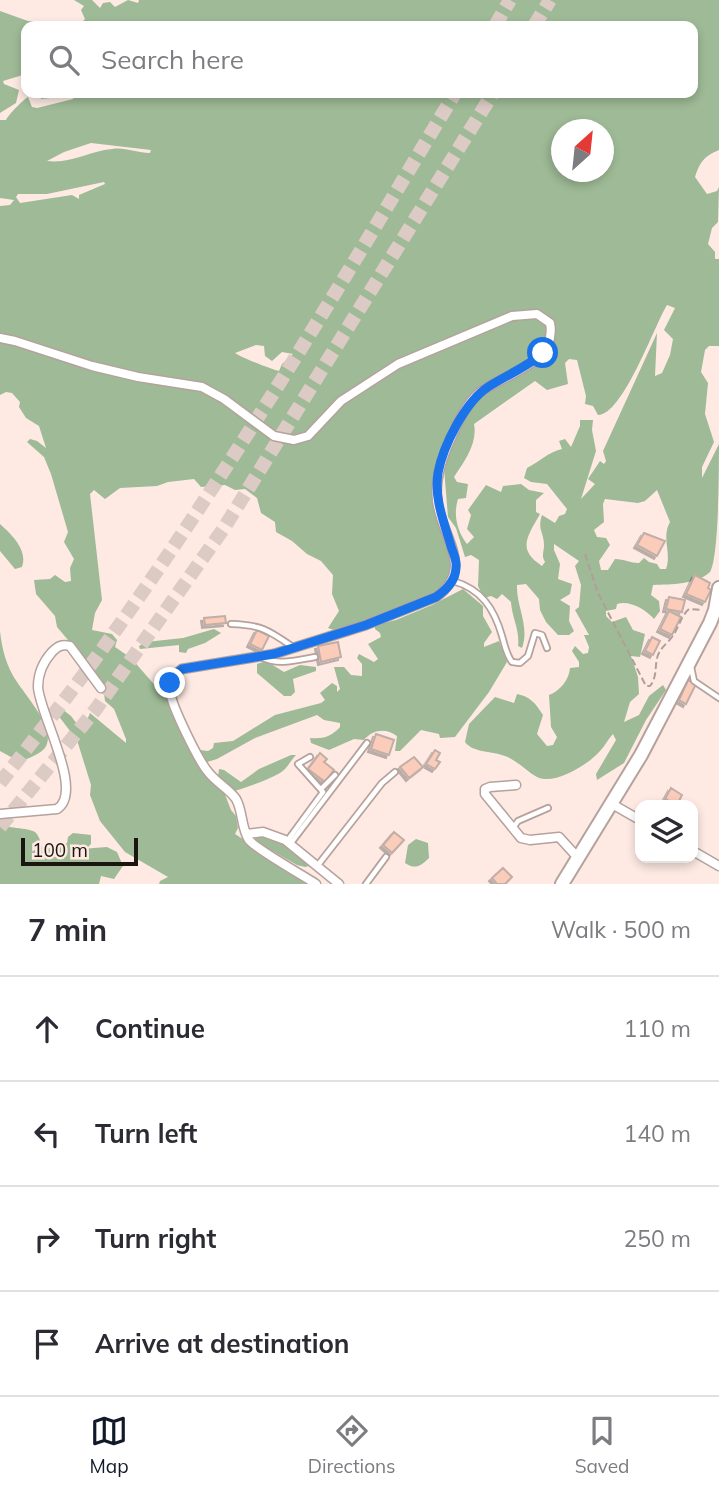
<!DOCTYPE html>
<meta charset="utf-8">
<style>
body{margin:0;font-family:Mulish,sans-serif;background:#f7f7f7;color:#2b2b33}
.controls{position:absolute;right:21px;bottom:21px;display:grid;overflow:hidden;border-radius:14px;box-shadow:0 4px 10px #0003}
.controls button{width:63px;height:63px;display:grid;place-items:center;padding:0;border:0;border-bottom:2px solid #e1e1e2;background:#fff;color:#2b2b33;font:35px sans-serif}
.compass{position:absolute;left:551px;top:119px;width:63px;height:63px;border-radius:50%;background:#fff;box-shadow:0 4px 10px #0003;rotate:27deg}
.scale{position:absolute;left:21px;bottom:18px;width:117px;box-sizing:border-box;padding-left:7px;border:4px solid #1b1512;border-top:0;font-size:19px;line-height:24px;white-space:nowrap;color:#1b1512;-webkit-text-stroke:5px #feeae3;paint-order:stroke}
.stop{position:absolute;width:21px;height:21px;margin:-16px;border:5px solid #1a73e8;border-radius:50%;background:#fff}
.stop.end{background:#1a73e8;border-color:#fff;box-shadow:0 2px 7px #0008}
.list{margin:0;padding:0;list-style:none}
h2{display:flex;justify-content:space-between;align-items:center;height:91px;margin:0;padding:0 28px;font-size:30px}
h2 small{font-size:23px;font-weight:400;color:#7c7c81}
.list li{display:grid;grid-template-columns:46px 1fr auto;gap:21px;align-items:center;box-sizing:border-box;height:105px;padding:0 28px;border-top:2px solid #e1e1e2}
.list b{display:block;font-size:26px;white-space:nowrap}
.list em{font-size:23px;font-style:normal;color:#7c7c81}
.icon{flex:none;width:38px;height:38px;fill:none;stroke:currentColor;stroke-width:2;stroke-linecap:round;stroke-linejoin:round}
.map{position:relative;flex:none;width:719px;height:884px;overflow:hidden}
.search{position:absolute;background:#fff;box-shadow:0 4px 10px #0003;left:21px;right:21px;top:21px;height:77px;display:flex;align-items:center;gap:18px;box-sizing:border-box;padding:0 24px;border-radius:14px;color:#7c7c81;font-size:26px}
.sheet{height:511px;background:#fff}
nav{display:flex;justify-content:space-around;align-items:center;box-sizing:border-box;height:98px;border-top:2px solid #e1e1e2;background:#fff;font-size:19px;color:#7c7c81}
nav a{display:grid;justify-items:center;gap:4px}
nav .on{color:#111827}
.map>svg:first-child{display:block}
.forest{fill:#9eba96;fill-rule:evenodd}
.building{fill:#fcccba;stroke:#c0aea7;stroke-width:2;filter:url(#shadow)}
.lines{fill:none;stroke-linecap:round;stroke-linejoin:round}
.highway-tunnel{stroke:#dccac4;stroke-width:14;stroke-dasharray:14 7;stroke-linecap:butt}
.lane-casing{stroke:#b5a29c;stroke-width:8}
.street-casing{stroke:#b5a29c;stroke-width:11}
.secondary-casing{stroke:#b5a29c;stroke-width:16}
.path{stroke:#ae9f99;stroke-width:2;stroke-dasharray:7 3.5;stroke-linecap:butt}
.lane{stroke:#fff;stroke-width:4.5}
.street{stroke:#fff;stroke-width:8}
.secondary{stroke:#fff;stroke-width:12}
.route{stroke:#1a73e8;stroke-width:9}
</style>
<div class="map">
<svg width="719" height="884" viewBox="0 0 719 884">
<defs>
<filter id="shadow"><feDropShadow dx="-3" dy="3" stdDeviation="0" flood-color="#0004"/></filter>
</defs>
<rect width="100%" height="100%" fill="#feeae3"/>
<path class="forest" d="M74,0H92L100,8L103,3L110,2L115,7L128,0L138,3L139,0H719V150C704,156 700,162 695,177L707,194L717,191L719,187L718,222L712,228L708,244L715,252V259H719V346H709L705,350L701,372L708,383L705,414L714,442L702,467V478L719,444C719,467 719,558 710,572C696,585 671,584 653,585L651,595L659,601L660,611L654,619C646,610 630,600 617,604L616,609L606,611V616L612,622L626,617L633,630L645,634L640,657L631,656L638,677L639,694L630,702L624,722L639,715L649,696L663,685L666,690L646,720L624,763L597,780L596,774L616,740L613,734C608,739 605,746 600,751C589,764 554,786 537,777C526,771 518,761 505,756C493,751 473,753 465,742L469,724L495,697L514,703L517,694C531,697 535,703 543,715L537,734L547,746L553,745L557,737L551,727L549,695C560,691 569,680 570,668L579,667V662L572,651L575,646L583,654L588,653L589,647L584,635H589L575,610L579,607L581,585L575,566L579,561L554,544V550L560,564L558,579L572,584L570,594L560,600L570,606L569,621L574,631L569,635H558L546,622L540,610L539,599L526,584L517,585C516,606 530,626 522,648L518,646C520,630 512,618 511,602L502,594L497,599L491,596L484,598L478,586L479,560L471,555L465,557L456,528L448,517L444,468L451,447C446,457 437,470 435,482C434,491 445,528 448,539C450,551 454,565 449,577C435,606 364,622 334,630L328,628L339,611L332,594L333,575L321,561L307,554L292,541L276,532L275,522L261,513L257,498L245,489L235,490L225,485L201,487L194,479L168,482L157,486L120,488L105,499L94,490L90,494L102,600L95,613L92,630L112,634L117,640L115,647L131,658L166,698L224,792L231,810L236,816L238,828L235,834L312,884H159L160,881L168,877L125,852L100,821L90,795L91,785L77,740L54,710L57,705L71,716L77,724L85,725L90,713L126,743V739L114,709L105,701L104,693L79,653L57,627L55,616L36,594L34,580L50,579L55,575L65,582L71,581L70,568L74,559L64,542L68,532L51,474L44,457L27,442L30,439L37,441L46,448L39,426L26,418L19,407L20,402L12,393L6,392L0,395V206L10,205L14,200L0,198V120H6C9,114 23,100 28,97L32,107L37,108L73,99L75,95L41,99L40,93H693V26H26V74L3,81L4,84L19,90L16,103L0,113V11L28,21L81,23L85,19L81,10L84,6ZM562,130H604V172H562ZM91,143L151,150L150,153C137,153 125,147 112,149C89,151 71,164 47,161L64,152ZM104,182L105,184L79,195V199L72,195L20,203L16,197L18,194H47ZM667,305L675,308L664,330L673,339L670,355L662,373L655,376L657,333L603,451L606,461L604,464L600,461L588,479L595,484L581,499L596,451L592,430L593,420H580V426L571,447L565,439L559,441L562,449C548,452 539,462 527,468L524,478L531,482L547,484L567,509L565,514L559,516L555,523L542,515C537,530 544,532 544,545C544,553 541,555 545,562L542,566C516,549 528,536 540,514L536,512V500L544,493L529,490L521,484L503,486L501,492L486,485L468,510L471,515L467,529L474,537L467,544C457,531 453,514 458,499L466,498L468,484L457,482L454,477C464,462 478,443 474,424L535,381L547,390L568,384L565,363L569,359L577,360L586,396L585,404L593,406L598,415C623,415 654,326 667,305ZM256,345L264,346L265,356L272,361L282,352L293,354L282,364L279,371C273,370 240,357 235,353ZM657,490L670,522C661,538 672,553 666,569H660L657,564L649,562L644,558L639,563C630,563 624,559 615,559L608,570H601L599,561L610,545L606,538L597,537L594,530L604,522L603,504L605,499L638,503L645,501Z
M0,524C12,535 28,550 22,567L15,569L0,551Z
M463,589L483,606V616L492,632L484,643V647L499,641L507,662L489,692L455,737L440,738L439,734L421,730L400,751H395L397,736C386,728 373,729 364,740L354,739L329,750L311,743L310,738C323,739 331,737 340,727V723L324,720L317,715L255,738L217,759L207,762L200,750L208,751L213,748L214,743L233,741L275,715L321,703L325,700L320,693L332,683L337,686V692L340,689L334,667H344L351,675L362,676V664L357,658L359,654L374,662L378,659L368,644L381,637L380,633L375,629V625L396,620L432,605Z
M214,629L221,633L205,643L188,649L186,653L179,652V645L140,649L139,646L146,642L183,638Z
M0,631C2,649 6,666 17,682C26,696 59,732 44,749C38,755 26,759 20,762L0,751Z
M266,661L284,672L300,665L316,667V671L293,679L295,692L291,696H284L257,673V664Z
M291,755H296C290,761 287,769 280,773C266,781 250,786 235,791L218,777L219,769L224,770L241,782L259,769Z
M0,825C8,828 32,828 36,833C40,837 41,845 43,850L67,843L68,837L73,833L91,835V844L88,847L81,846V849L107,847L117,852L123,866L114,879L101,876L99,884H0Z
M254,834L277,838L310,862L309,866L305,867L297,865L257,842Z
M416,839L428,843L429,858C421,866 415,870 405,863L408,845Z"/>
<path class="building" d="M644,533L665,541L657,556L637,545Z
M695,575L710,583L708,588L711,590L705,602L686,594Z
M669,597L685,600L682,612L666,609Z
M669,611L681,617L672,635L660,629Z
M225,616L226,623L205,625L204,618Z
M257,630L269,636L262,650L250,644Z
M652,637L660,641L653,655L645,651Z
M338,642L341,657L321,662L318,646Z
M688,680L696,684L686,704L679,700Z
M376,734L394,740L389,755L371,749Z
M435,750L440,753L436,760L440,762L435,769L426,764Z
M320,753L327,759L324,762L334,770L325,782L308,769Z
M414,757L423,767L409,778L400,767Z
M671,788L682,795L677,805L665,799Z
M394,832L404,840L392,853L383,845Z
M503,868L512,877L505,884H497L492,878Z"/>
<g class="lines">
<path class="highway-tunnel" d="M495,26L510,0
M534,26L550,0
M0,783C35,738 70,694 103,648C231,470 343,281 455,93
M0,827L96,709L224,528L493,93"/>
<defs>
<path id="lane" d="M453,581C481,589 494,608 502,636C505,646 506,654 512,662L520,663L528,656L535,633L542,635L547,648
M231,624C262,625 268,630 293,647
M261,657C278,666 297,660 315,657
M691,667L694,681L719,698
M321,789L335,775
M513,828L518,821L548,808
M287,841L323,792L298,764L310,757
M291,843L367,743
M318,865L382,783L395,772
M366,884L386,857"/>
<path id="street" d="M0,338L15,341L92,366L138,377L202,387L224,399L274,436L294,440L308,436L341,401L398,364L512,316L537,314L550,323C558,363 504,374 479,393C466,404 458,423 451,438C442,457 435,479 437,500C441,537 476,568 436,597L366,625L274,654L182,669C174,675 169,681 170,691C171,705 199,762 209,773C217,783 229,789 236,799C243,811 241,828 249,840C256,849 304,876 316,884
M516,785L490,787L485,789V794L521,838L530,840L559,837L579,859
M612,804L640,820
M0,814L57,809C85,792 39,713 38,687C38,673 43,662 52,652C58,646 62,644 70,646L101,688
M247,834L263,832L285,840L339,884
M693,851L719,866"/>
<path id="secondary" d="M562,884L641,755L710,623L715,610L719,588"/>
</defs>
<use href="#lane" class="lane-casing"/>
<use href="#street" class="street-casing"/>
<use href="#secondary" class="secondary-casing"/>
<path class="path" d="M585,554L598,593L646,686H650C658,676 654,666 658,655C661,647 667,644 672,637C679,628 680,617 689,609L703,610"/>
<use href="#lane" class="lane"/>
<use href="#street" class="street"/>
<use href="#secondary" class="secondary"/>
</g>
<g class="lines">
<path class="route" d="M170,683L174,675L182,669L274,654L366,625L436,597C446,590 456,581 456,567C457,560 453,553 451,546C444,522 434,499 438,473C443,446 465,402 488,387C507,375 527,367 543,353"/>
</g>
</svg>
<div class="controls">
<button><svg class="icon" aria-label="layers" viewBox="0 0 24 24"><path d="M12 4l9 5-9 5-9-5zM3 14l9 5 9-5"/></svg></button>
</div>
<svg class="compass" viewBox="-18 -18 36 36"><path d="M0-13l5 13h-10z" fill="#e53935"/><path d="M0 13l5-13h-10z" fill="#7c7c81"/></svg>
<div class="scale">100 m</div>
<div class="stop" style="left:543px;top:353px"></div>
<div class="stop end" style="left:170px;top:683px"></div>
<div class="search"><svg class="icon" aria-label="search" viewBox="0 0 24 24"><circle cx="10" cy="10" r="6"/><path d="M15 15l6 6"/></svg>Search here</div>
</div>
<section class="sheet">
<h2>7 min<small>Walk · 500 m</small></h2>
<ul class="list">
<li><svg class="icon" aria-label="ahead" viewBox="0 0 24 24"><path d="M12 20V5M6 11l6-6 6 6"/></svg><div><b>Continue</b></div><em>110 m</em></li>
<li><svg class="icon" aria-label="left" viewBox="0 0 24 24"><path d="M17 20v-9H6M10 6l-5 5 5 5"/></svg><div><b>Turn left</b></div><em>140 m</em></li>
<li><svg class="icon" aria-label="right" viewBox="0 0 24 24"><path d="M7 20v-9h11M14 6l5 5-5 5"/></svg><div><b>Turn right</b></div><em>250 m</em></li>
<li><svg class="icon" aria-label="arrive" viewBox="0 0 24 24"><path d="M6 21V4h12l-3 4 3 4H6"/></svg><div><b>Arrive at destination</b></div></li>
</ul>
</section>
<nav>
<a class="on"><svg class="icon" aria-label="map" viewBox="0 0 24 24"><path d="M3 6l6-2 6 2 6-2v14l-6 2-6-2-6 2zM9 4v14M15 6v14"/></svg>Map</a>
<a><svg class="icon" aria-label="directions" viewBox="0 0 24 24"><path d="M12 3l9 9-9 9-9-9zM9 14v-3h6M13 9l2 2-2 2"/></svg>Directions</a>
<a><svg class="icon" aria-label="saved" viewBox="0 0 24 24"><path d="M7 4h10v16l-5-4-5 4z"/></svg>Saved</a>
</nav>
